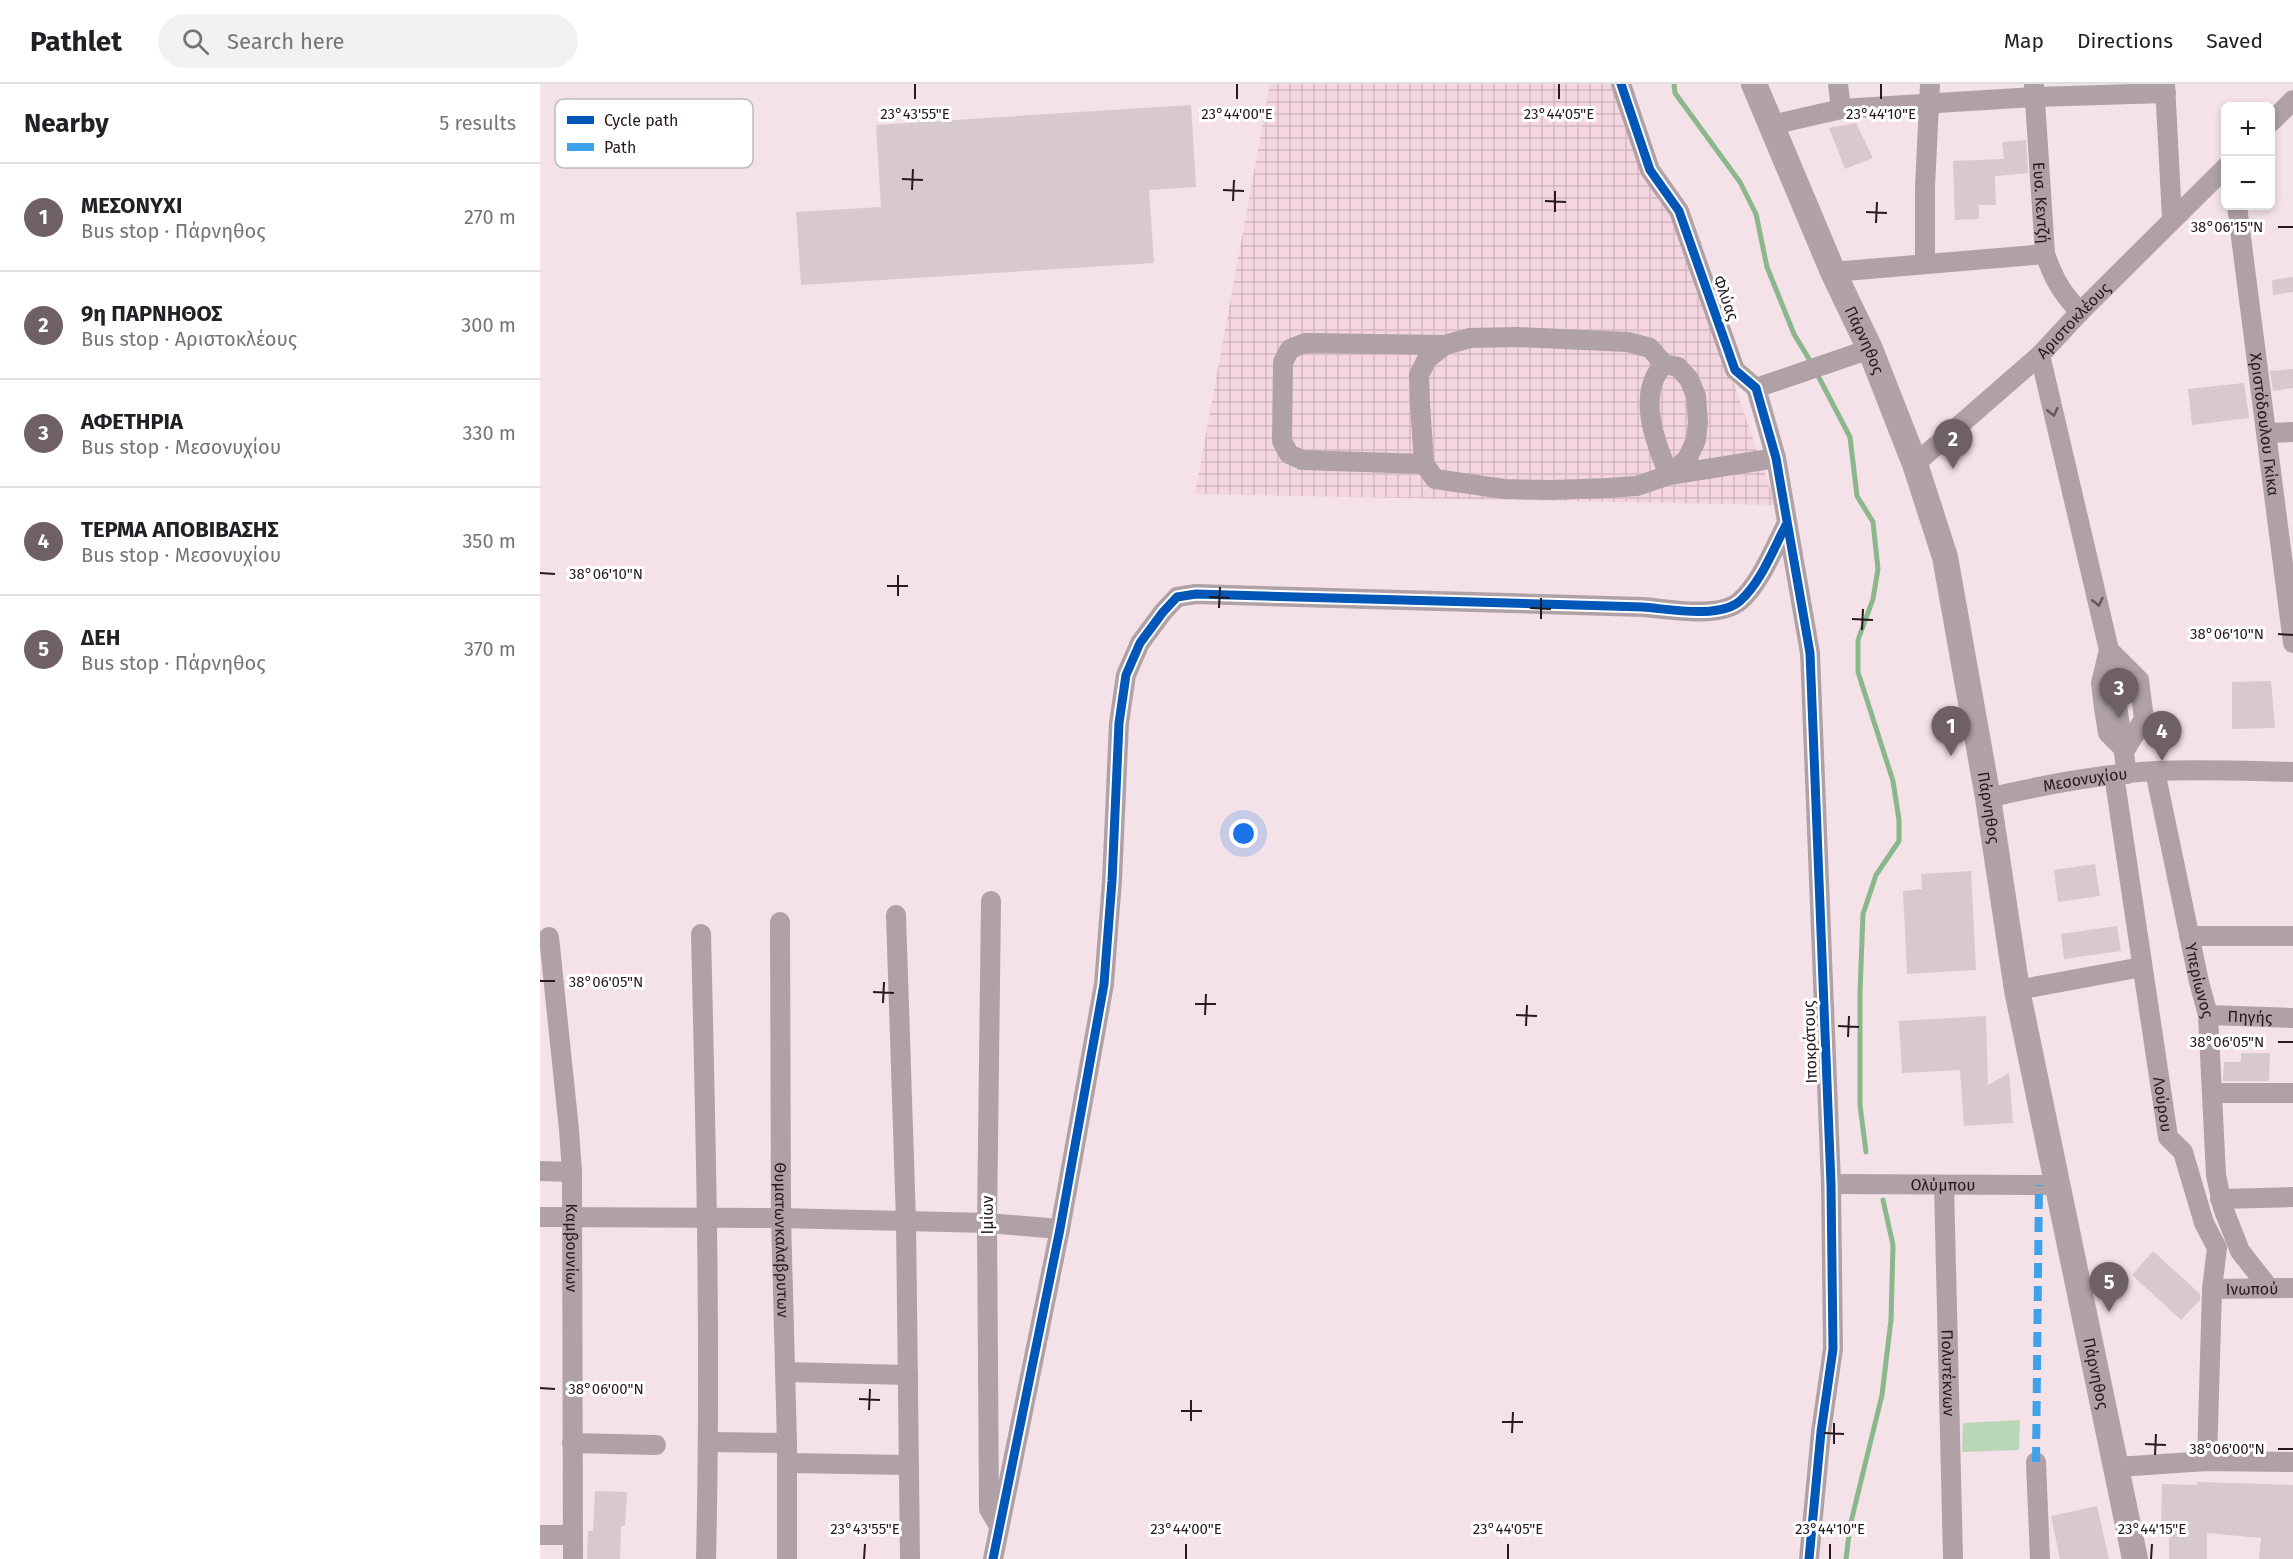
<!DOCTYPE html>
<meta charset="utf-8">
<style>
body{margin:0;font-family:"Fira Sans",sans-serif;background:#f2f2f2;color:#202124}
.controls{position:absolute;right:18px;top:18px;display:grid;overflow:hidden;border-radius:9px;box-shadow:0 3px 9px #0003}
.controls button{width:54px;height:54px;display:grid;place-items:center;padding:0;border:0;border-bottom:2px solid #e0e0e0;background:#fff;color:#202124;font:30px sans-serif}
.you{position:absolute;left:704px;top:750px;width:21px;height:21px;margin:-15px;border:4px solid #fff;border-radius:50%;background:#1a73e8;box-shadow:0 0 0 9px #1a73e833}
.badge{display:grid;place-items:center;width:39px;height:39px;border-radius:50%;background:#6e6065;color:#fff;font-size:20px;font-weight:700}
.pin{position:absolute;translate:-50% -50px;filter:drop-shadow(0 2px 3px #0008)}
.pin::after{content:'';position:absolute;top:32px;width:21px;height:18px;background:inherit;clip-path:polygon(0 0,100% 0,50% 100%)}
.list{margin:0;padding:0;list-style:none}
h2{display:flex;justify-content:space-between;align-items:center;height:78px;margin:0;padding:0 24px;font-size:26px}
h2 small{font-size:20px;font-weight:400;color:#757577}
.list li{display:grid;grid-template-columns:39px 1fr auto;gap:18px;align-items:center;box-sizing:border-box;height:108px;padding:0 24px;border-top:2px solid #e0e0e0}
.list b{display:block;font-size:22px;white-space:nowrap}
.list p{margin:0;font-size:20px;white-space:nowrap;color:#757577}
.list em{font-size:20px;font-style:normal;color:#757577}
.icon{flex:none;width:33px;height:33px;fill:none;stroke:currentColor;stroke-width:2;stroke-linecap:round;stroke-linejoin:round}
.map{position:relative;flex:none;width:1753px;height:1475px;overflow:hidden}
header{display:flex;align-items:center;gap:36px;box-sizing:border-box;height:84px;padding:0 30px;background:#fff;border-bottom:2px solid #e0e0e0}
header strong{font-size:28px}
nav{display:flex;gap:33px;margin-inline-start:auto;font-size:21px}
.search{width:420px;height:54px;background:#f2f2f2;display:flex;align-items:center;gap:15px;box-sizing:border-box;padding:0 21px;border-radius:33px;color:#757577;font-size:22px}
main{display:flex}
aside{flex:1;background:#fff}
.map>svg:first-child{display:block}
.industrial{fill:url(#industrial-grid)}
.pitch{fill:#b9d7b7}
.lines{fill:none;stroke-linecap:round;stroke-linejoin:round}
.stream{stroke:#8ab78c;stroke-width:5}
.building{fill:#d7c9ce}
.minor{stroke:#afa1a6;stroke-width:20}
.major{stroke:#b4a1a8;stroke-width:26}
.quiet{stroke:#3ea2ea;stroke-width:8;stroke-dasharray:15 8;stroke-linecap:butt}
.cycleway-casing{stroke:#fff;stroke-width:13}
.cycleway{stroke:#0057b8;stroke-width:9}
.oneway{stroke:#64575b}
.ticks{fill:none;stroke:#261a1e;stroke-width:2}
.labels{text-anchor:middle;dominant-baseline:central;stroke-width:6;stroke-linejoin:round;paint-order:stroke}
.street-label{font-size:16px;fill:#261a1e;stroke:#fff}
.key{fill:#fff;stroke:#bebabc;stroke-width:1.5}
.key-label{font-size:16px;fill:#261a1e}
.ticks-label{font-size:15px;text-anchor:middle;fill:#261a1e;stroke:#fff;stroke-width:6;stroke-linejoin:round;paint-order:stroke}
</style>
<header>
<strong>Pathlet</strong>
<div class="search"><svg class="icon" aria-label="search" viewBox="0 0 24 24"><circle cx="10" cy="10" r="6"/><path d="M15 15l6 6"/></svg>Search here</div>
<nav><a>Map</a><a>Directions</a><a>Saved</a></nav>
</header>
<main>
<aside>
<h2>Nearby<small>5 results</small></h2>
<ul class="list">
<li><span class="badge">1</span><div><b>ΜΕΣΟΝΥΧΙ</b><p>Bus stop · Πάρνηθος</p></div><em>270 m</em></li>
<li><span class="badge">2</span><div><b>9η ΠΑΡΝΗΘΟΣ</b><p>Bus stop · Αριστοκλέους</p></div><em>300 m</em></li>
<li><span class="badge">3</span><div><b>ΑΦΕΤΗΡΙΑ</b><p>Bus stop · Μεσονυχίου</p></div><em>330 m</em></li>
<li><span class="badge">4</span><div><b>ΤΕΡΜΑ ΑΠΟΒΙΒΑΣΗΣ</b><p>Bus stop · Μεσονυχίου</p></div><em>350 m</em></li>
<li><span class="badge">5</span><div><b>ΔΕΗ</b><p>Bus stop · Πάρνηθος</p></div><em>370 m</em></li>
</ul>
</aside>
<div class="map">
<svg width="1753" height="1475" viewBox="0 0 1753 1475">
<defs>
<pattern id="industrial-grid" width="8" height="8" patternUnits="userSpaceOnUse" patternTransform="scale(1.5)"><rect width="8" height="8" fill="#f5d6e0"/><path d="M0 4h8M4 0v8" fill="none" stroke="#d2b7c0"/></pattern>
</defs>
<rect width="100%" height="100%" fill="#f4e2e8"/>
<path class="industrial" d="M730,0H1076L1136,133L1236,421L655,410Z"/>
<path class="pitch" d="M1480,1336L1479,1366L1422,1368L1423,1339Z"/>
<g class="lines">
<path class="stream" d="M1134,0L1135,9L1200,98L1216,130L1227,183L1254,250L1272,280
M1276,288L1310,353L1317,412L1333,438L1338,485L1333,515L1318,556V588L1353,697L1359,736V757L1336,791L1323,830L1320,908V1021L1326,1068
M1306,1475L1310,1442L1342,1311L1351,1236L1353,1161L1343,1116"/>
</g>
<path class="building" d="M651,21L656,103L609,106L614,179L261,201L256,128L341,123L336,41Z
M1316,39L1333,74L1305,85L1289,44Z
M1486,56L1488,89L1455,92L1456,121H1439V135L1415,136L1413,77L1464,75L1462,58Z
M1753,193V208L1733,211L1732,196Z
M1753,285V304L1733,307L1730,287Z
M1704,299L1709,334L1652,341L1648,305Z
M1731,597L1735,644L1692,645V598Z
M1555,780L1560,812L1518,818L1514,786Z
M1431,787L1436,886L1367,890L1363,807L1382,805L1381,790Z
M1577,842L1581,867L1524,875L1521,850Z
M1446,932L1448,1001L1469,989L1473,1039L1424,1042L1420,986L1362,989L1359,937Z
M1701,969H1730L1729,997H1683L1684,978H1701Z
M1613,1167L1660,1210V1216L1641,1236L1592,1191Z
M1657,1398L1753,1401V1475H1719L1721,1454L1667,1449V1475H1629V1452H1621L1622,1400L1657,1401Z
M55,1407L87,1408L85,1442H81L80,1475H47L48,1447H53Z
M1557,1422L1569,1475H1520L1511,1432Z"/>
<g class="lines">
<g class="minor">
<path d="M1081,0L1110,86L1139,127L1195,286L1216,304L1236,374L1270,569L1291,1100L1293,1265L1281,1348L1269,1475"/>
<path d="M1298,0L1301,25"/>
<path d="M1625,0L1632,135"/>
<path id="s1" d="M1494,1L1505,170C1514,195 1521,208 1540,228"/>
<path d="M1730,39L1753,16"/>
<path d="M1232,41L1301,25L1495,13L1626,9"/>
<path id="s2" d="M1697,122L1753,559"/>
<path d="M1385,180V103L1390,0"/>
<path d="M1293,188L1505,170"/>
<path d="M1500,271L1569,566L1587,690"/>
<path d="M1124,280C1096,310 1115,358 1129,391"/>
<path d="M1216,304L1330,265"/>
<path d="M1727,349L1753,348"/>
<path d="M884,380L762,376L749,370L742,357L743,278L750,265L765,259L905,261"/>
<path id="s3" d="M1375,380L1500,271L1540,228L1686,83"/>
<path d="M1129,391L1147,375L1156,356L1158,338L1156,312L1149,295L1138,283L1124,280L1110,264L1088,258L977,253L930,254L905,261L887,275L879,291L880,319L884,380L895,395L964,405L1012,406L1067,404L1097,402L1129,391L1236,374"/>
<path d="M1569,566L1599,596L1604,635L1585,666L1568,649L1564,624L1561,599Z"/>
<path id="s4" d="M1615,687L1659,898L1668,931L1676,1091L1683,1124L1700,1167L1729,1204"/>
<path id="s5" d="M1574,691L1628,1053L1643,1068L1664,1139L1677,1164L1672,1205L1667,1377"/>
<path id="s6" d="M1448,714C1503,701 1558,690 1615,687C1661,685 1707,687 1753,688"/>
<path d="M451,817L447,1139L449,1425L459,1442"/>
<path d="M356,831L366,1137L370,1475"/>
<path id="s7" d="M240,838L241,1134L247,1359V1475"/>
<path d="M161,850C166,1058 171,1266 166,1475"/>
<path d="M1649,852H1753"/>
<path id="s8" d="M9,853L29,1046L32,1088L33,1475"/>
<path d="M1477,906L1602,883"/>
<path id="s9" d="M1668,931L1753,934"/>
<path d="M1673,1009H1753"/>
<path d="M0,1087L32,1088"/>
<path id="s10" d="M1291,1100L1516,1101"/>
<path id="s11" d="M1404,1101L1413,1475"/>
<path d="M1680,1115L1753,1113"/>
<path d="M0,1133L241,1134L447,1139L520,1145"/>
<path id="s12" d="M1672,1205L1753,1204"/>
<path d="M245,1288L368,1291"/>
<path d="M169,1358L247,1359"/>
<path d="M32,1359L116,1361"/>
<path d="M1496,1378L1500,1475"/>
<path d="M247,1379L369,1381"/>
<path d="M1577,1383L1667,1377L1753,1378"/>
<path d="M0,1451H32"/>
<path d="M453,1475L520,1145L564,900L572,797L579,639L586,591L600,559L623,528L637,513L656,510L1103,523C1129,525 1179,535 1200,517C1221,498 1233,466 1246,441"/>
</g>
<path class="major" id="s13" d="M1214,0L1293,188L1330,265L1375,380L1405,473L1448,714L1477,906L1595,1475"/>
<path class="quiet" d="M1496,1378L1499,1101"/>
<defs>
<path id="cycleway" d="M1081,0L1110,86L1139,127L1195,286L1216,304L1236,374L1270,569L1291,1100L1293,1265L1281,1348L1269,1475
M453,1475L520,1145L564,900L572,797L579,639L586,591L600,559L623,528L637,513L656,510L1103,523C1129,525 1179,535 1200,517C1221,498 1233,466 1246,441"/>
</defs>
<use href="#cycleway" class="cycleway-casing"/>
<use href="#cycleway" class="cycleway"/>
</g>
<defs><path id="oneway-chevron" d="M-2-3.5L2.5 0L-2 3.5" fill="none" stroke-width="1.6" stroke-linecap="round" stroke-linejoin="round" transform="scale(1.5)"/></defs>
<g class="oneway">
<use href="#oneway-chevron" transform="translate(1513 328) rotate(77)"/>
<use href="#oneway-chevron" transform="translate(1558 518) rotate(77)"/>
</g>
<path class="ticks" d="M375,15V0M697,15V0M1019,15V0M1341,15V0M362,95L383,96M372,106L373,85M683,106L704,107M693,117L694,96M1005,117L1026,118M1015,128V107M1326,128L1347,129M1336,139L1337,118M1738,143H1753M0,489L15,490M347,502H368M358,512V491M669,513L690,514M679,524L680,503M990,524L1011,525M1001,535V514M1312,535L1333,536M1322,546L1323,525M1738,550L1753,551M0,897H15M333,908L354,909M343,919L344,898M655,920H676M665,931L666,910M976,931L997,932M986,942L987,921M1298,942L1319,943M1308,953L1309,932M1738,958H1753M0,1304L15,1305M319,1315L340,1316M329,1326L330,1305M641,1327H662M651,1337V1316M962,1338H983M972,1349L973,1328M1284,1349L1304,1350M1294,1360V1339M1605,1360L1626,1361M1738,1365H1753M1615,1371L1616,1350M324,1475L325,1460M646,1475V1460M968,1475V1460M1290,1475V1460M1611,1475L1612,1460"/>
<g class="labels">
<g class="street-label">
<text stroke="none"><textPath href="#s1" startOffset="118">Ευσ. Κεντζή</textPath></text>
<text transform="translate(1186 214) rotate(70)">Φλύας</text>
<text stroke="none"><textPath href="#s3" startOffset="214">Αριστοκλέους</textPath></text>
<text stroke="none"><textPath href="#s13" startOffset="279">Πάρνηθος</textPath></text>
<text stroke="none"><textPath href="#s2" startOffset="220">Χριστόδουλου Γκίκα</textPath></text>
<text stroke="none"><textPath href="#s6" startOffset="99">Μεσονυχίου</textPath></text>
<text stroke="none"><textPath href="#s13" startOffset="765">Πάρνηθος</textPath></text>
<text stroke="none"><textPath href="#s4" startOffset="214">Υπερίωνος</textPath></text>
<text stroke="none"><textPath href="#s9" startOffset="42">Πηγής</textPath></text>
<text transform="translate(1270 958) rotate(-92)">Ιποκράτους</text>
<text stroke="none"><textPath href="#s5" startOffset="333">Λούρου</textPath></text>
<text stroke="none"><textPath href="#s10" startOffset="112">Ολύμπου</textPath></text>
<text transform="translate(447 1131) rotate(-90)">Ιμίων</text>
<text stroke="none"><textPath href="#s7" startOffset="318">Θυματωνκαλαβρυτων</textPath></text>
<text stroke="none"><textPath href="#s8" startOffset="312">Καμβουνίων</textPath></text>
<text stroke="none"><textPath href="#s12" startOffset="40">Ινωπού</textPath></text>
<text stroke="none"><textPath href="#s11" startOffset="188">Πολυτέκνων</textPath></text>
<text stroke="none"><textPath href="#s13" startOffset="1341">Πάρνηθος</textPath></text>
</g>
</g>
<rect x="15" y="15" width="198" height="69" rx="9" class="key"/>
<rect x="27" y="32" width="27" height="8" fill="#0057b8"/>
<rect x="27" y="59" width="27" height="8" fill="#3ea2ea"/>
<g class="key-label">
<text x="64" y="42">Cycle path</text>
<text x="64" y="69">Path</text>
</g>
<g class="ticks-label">
<text x="375" y="35">23°43'55"E</text>
<text x="697" y="35">23°44'00"E</text>
<text x="1019" y="35">23°44'05"E</text>
<text x="1341" y="35">23°44'10"E</text>
<text x="1687" y="148">38°06'15"N</text>
<text x="66" y="495">38°06'10"N</text>
<text x="1687" y="555">38°06'10"N</text>
<text x="66" y="903">38°06'05"N</text>
<text x="1687" y="963">38°06'05"N</text>
<text x="66" y="1310">38°06'00"N</text>
<text x="1687" y="1370">38°06'00"N</text>
<text x="325" y="1450">23°43'55"E</text>
<text x="646" y="1450">23°44'00"E</text>
<text x="968" y="1450">23°44'05"E</text>
<text x="1290" y="1450">23°44'10"E</text>
<text x="1612" y="1450">23°44'15"E</text>
</g>
</svg>
<div class="controls">
<button>+</button>
<button>−</button>
</div>
<div class="you"></div>
<div class="pin badge" style="left:1411px;top:672px">1</div>
<div class="pin badge" style="left:1413px;top:385px">2</div>
<div class="pin badge" style="left:1579px;top:634px">3</div>
<div class="pin badge" style="left:1622px;top:677px">4</div>
<div class="pin badge" style="left:1569px;top:1228px">5</div>
</div>
</main>
